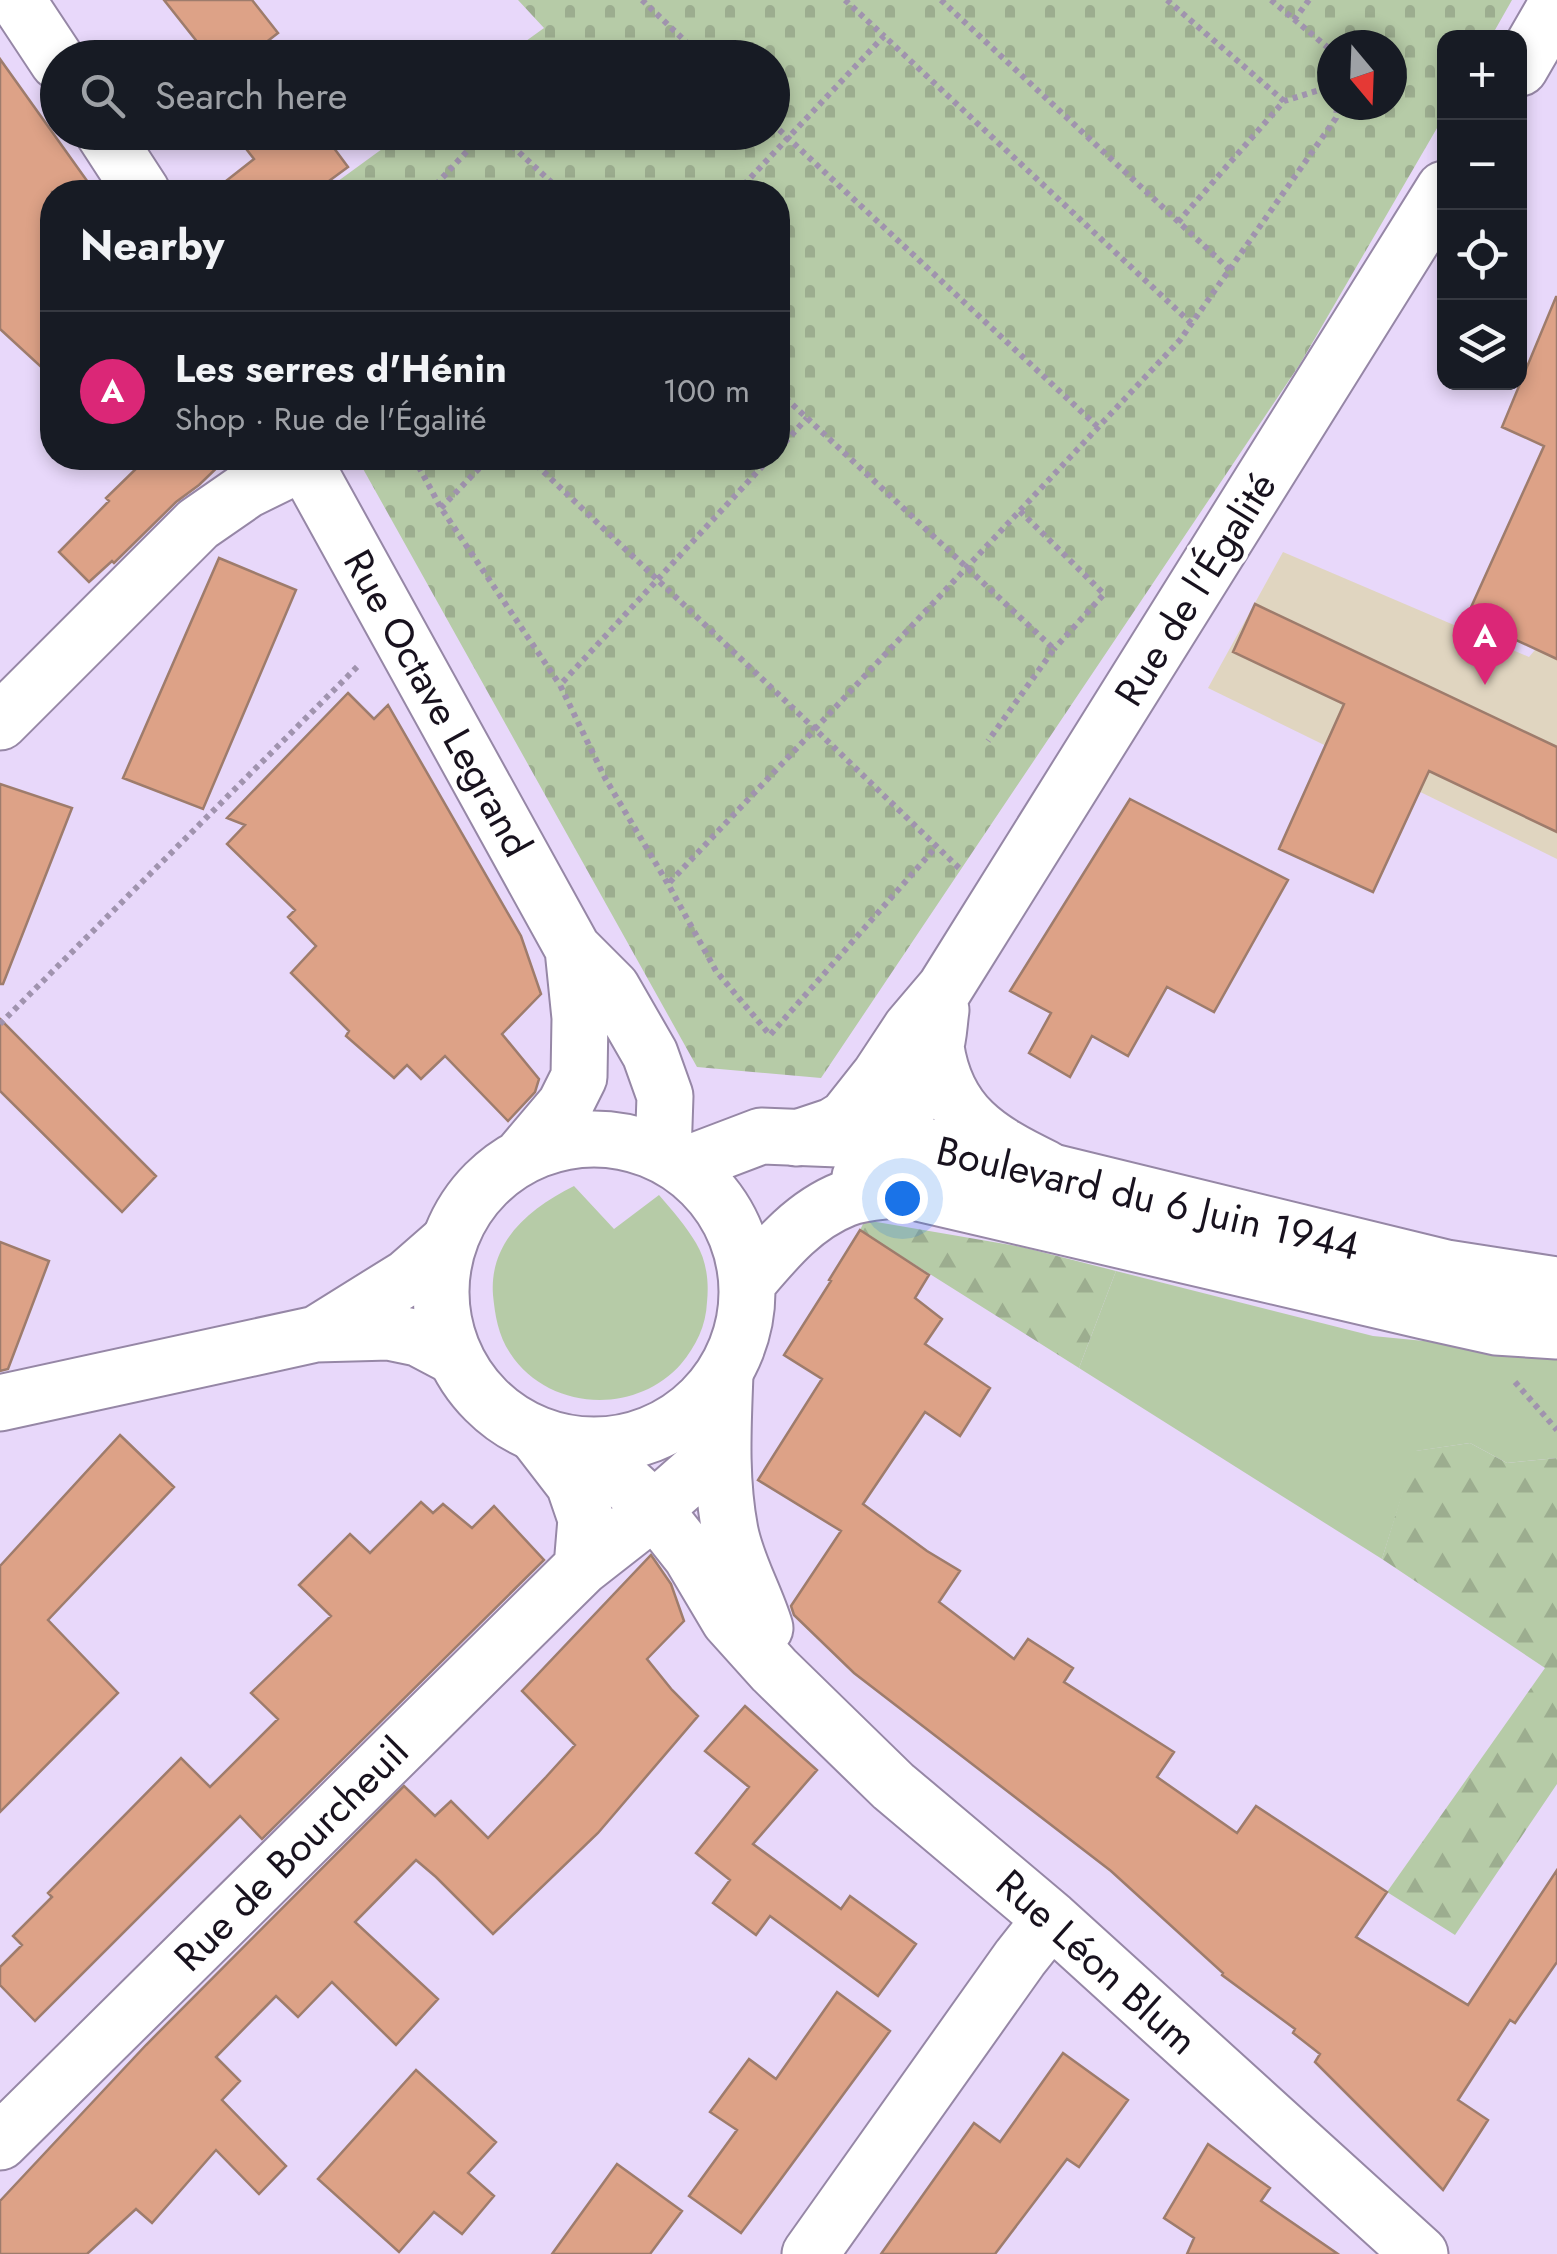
<!DOCTYPE html>
<meta charset="utf-8">
<style>
body{margin:0;font-family:Jost,sans-serif;background:#20242c;color:#f1f3f6}
.controls{position:absolute;right:30px;top:30px;display:grid;overflow:hidden;border-radius:20px;box-shadow:0 5px 15px #0003}
.controls button{width:90px;height:90px;display:grid;place-items:center;padding:0;border:0;border-bottom:2px solid #363941;background:#171b24;color:#f1f3f6;font:50px sans-serif}
.compass{position:absolute;left:1317px;top:30px;width:90px;height:90px;border-radius:50%;background:#171b24;box-shadow:0 5px 15px #0003;rotate:161deg}
.you{position:absolute;left:902px;top:1198px;width:35px;height:35px;margin:-25px;border:8px solid #fff;border-radius:50%;background:#1a73e8;box-shadow:0 0 0 15px #1a73e833}
.badge{display:grid;place-items:center;width:65px;height:65px;border-radius:50%;background:#db2777;color:#fff;font-size:32px;font-weight:700}
.pin{position:absolute;translate:-50% -82px;filter:drop-shadow(0 2px 5px #0008)}
.pin::after{content:'';position:absolute;top:52px;width:35px;height:30px;background:inherit;clip-path:polygon(0 0,100% 0,50% 100%)}
.list{margin:0;padding:0;list-style:none}
h2{display:flex;justify-content:space-between;align-items:center;height:130px;margin:0;padding:0 40px;font-size:42px}
h2 small{font-size:32px;font-weight:400;color:#9ea1a6}
.list li{display:grid;grid-template-columns:65px 1fr auto;gap:30px;align-items:center;box-sizing:border-box;height:160px;padding:0 40px;border-top:2px solid #363941}
.list b{display:block;font-size:38px;white-space:nowrap}
.list p{margin:0;font-size:32px;white-space:nowrap;color:#9ea1a6}
.list em{font-size:32px;font-style:normal;color:#9ea1a6}
.icon{flex:none;width:55px;height:55px;fill:none;stroke:currentColor;stroke-width:2;stroke-linecap:round;stroke-linejoin:round}
.map{position:relative;flex:none;width:1557px;height:2254px;overflow:hidden}
.search{position:absolute;background:#171b24;box-shadow:0 5px 15px #0003;left:40px;top:40px;width:750px;height:110px;display:flex;align-items:center;gap:25px;box-sizing:border-box;padding:0 35px;border-radius:55px;color:#9ea1a6;font-size:38px}
.panel{position:absolute;background:#171b24;box-shadow:0 5px 15px #0003;left:40px;top:180px;width:750px;height:290px;border-radius:40px}
.map>svg:first-child{display:block}
.commercial{fill:#e0d5c0}
.green{fill:#b6cba7}
.forest{fill:url(#forest-firs)}
.cemetery{fill:url(#cemetery-stones);fill-rule:evenodd}
.building{fill:#dda287;stroke:#9e7c6c;stroke-width:2.5}
.lines{fill:none;stroke-linecap:round;stroke-linejoin:round}
.minor-casing{stroke:#9687a6;stroke-width:59}
.tertiary-casing{stroke:#9687a6;stroke-width:59}
.secondary-casing{stroke:#9687a6;stroke-width:59}
.path{stroke:#a093ae;stroke-width:6;stroke-dasharray:5 5;stroke-linecap:butt}
.minor{stroke:#fff;stroke-width:55}
.tertiary{stroke:#fff;stroke-width:55}
.secondary{stroke:#fff;stroke-width:55}
.labels{text-anchor:middle;dominant-baseline:central;stroke-width:9;stroke-linejoin:round;paint-order:stroke}
.street-label{font-size:40px;fill:#18121e;stroke:#fff}
</style>
<div class="map">
<svg width="1557" height="2254" viewBox="0 0 1557 2254">
<defs>
<pattern id="forest-firs" width="22" height="20" patternUnits="userSpaceOnUse" patternTransform="scale(2.5)"><rect width="22" height="20" fill="#b6cba7"/><path d="M5 1l3.5 6h-7zM16 11l3.5 6h-7z" fill="#9cad8f"/></pattern>
<pattern id="cemetery-stones" width="16" height="16" patternUnits="userSpaceOnUse" patternTransform="scale(2.5)"><rect width="16" height="16" fill="#b6cba7"/><path d="M2 7V4a2 2 0 0 1 4 0v3zM10 15v-3a2 2 0 0 1 4 0v3z" fill="#9cad8f"/></pattern>
</defs>
<rect width="100%" height="100%" fill="#e8d8fa"/>
<path class="commercial" d="M1283,552L1529,657L1557,624V859L1208,688Z"/>
<path class="green" d="M574,1186L614,1229L659,1195C672,1210 686,1226 696,1243C707,1261 709,1283 707,1302C706,1326 696,1346 681,1364C635,1416 548,1411 510,1353C498,1335 495,1315 493,1295C489,1241 530,1208 574,1186Z
M1116,1271L1373,1336L1557,1354V1458L1507,1463L1470,1443L1416,1451L1382,1559L1079,1368Z"/>
<path class="forest" d="M865,1220L1022,1247L1116,1271L1079,1368L860,1230Z
M1470,1443L1507,1463L1557,1458V1784L1455,1935L1387,1892L1545,1668L1382,1559L1415,1451Z"/>
<path class="cemetery" d="M518,0H1512L1491,37L1444,38V116L1300,364L821,1078L697,1067L357,458H778V192H323L404,133L772,132V58L504,57L544,28ZM1332,45H1392V105H1332Z"/>
<path class="building" d="M164,0H252L278,33L260,47L268,58H201L206,53Z
M0,59L95,192H52V377L0,329Z
M233,132H322L348,167L314,192H212L254,159Z
M1556,297H1557V659L1477,622L1478,619L1468,614L1544,446L1502,427Z
M147,458H227L199,485L176,502L114,563L112,561L89,582L59,552L109,501L106,498Z
M219,558L296,590L203,809L123,778Z
M1255,604L1557,747V832L1429,771L1373,892L1279,849L1344,704L1233,652Z
M348,693L374,719L388,705L521,936L541,994L502,1034L539,1079L535,1092L508,1121L445,1056L421,1079L407,1065L394,1078L346,1036L349,1031L291,973L316,946L288,917L295,910L227,844L245,825L227,818Z
M0,784L72,808L3,984H0Z
M1130,799L1288,880L1214,1012L1167,987L1128,1056L1092,1036L1070,1077L1029,1053L1051,1013L1010,991Z
M0,1019L156,1176L122,1212L0,1091Z
M860,1230L929,1275L915,1298L942,1319L925,1344L990,1388L960,1436L925,1412L863,1504L927,1551L960,1571L939,1602L1014,1659L1028,1639L1073,1668L1064,1682L1174,1752L1157,1777L1237,1833L1256,1806L1387,1892L1356,1937L1468,2005L1557,1870V1962L1515,2023L1510,2020L1458,2100L1488,2120L1443,2190L1315,2062L1320,2054L1293,2033L1295,2029L1222,1975L1223,1973L1111,1871L854,1673L794,1615L791,1606L841,1531L758,1480L822,1379L784,1355L831,1281L829,1280Z
M0,1242L49,1261L8,1369L0,1371Z
M120,1435L174,1487L48,1620L118,1693L0,1812V1566Z
M421,1502L433,1513L443,1504L472,1528L494,1506L544,1560L262,1839L240,1816L35,2021L0,1985V1967L22,1945L13,1936L52,1897L48,1893L181,1758L210,1787L278,1719L251,1693L331,1616L299,1585L350,1534L370,1553Z
M651,1555L671,1584L684,1621L647,1659L672,1690L698,1716L598,1833L493,1934L436,1877L416,1860L355,1922L438,1999L396,2045L332,1982L298,2017L276,1996L216,2057L240,2081L222,2100L286,2166L259,2194L216,2150L152,2223L136,2209L87,2254H0V2201L146,2045L404,1786L435,1816L451,1801L488,1838L546,1777L575,1745L522,1691Z
M745,1706L817,1770L753,1844L841,1909L850,1896L916,1944L878,1996L770,1916L756,1935L713,1903L730,1880L696,1853L749,1787L705,1751Z
M837,1992L890,2031L741,2233L689,2196L737,2130L710,2112L749,2059L776,2079Z
M1063,2053L1128,2100L1079,2167L1067,2159L995,2254H881L974,2123L1000,2142Z
M416,2070L496,2142L468,2173L494,2196L462,2234L434,2212L399,2252L318,2179Z
M1208,2144L1270,2188L1261,2201L1338,2254H1187L1194,2238L1164,2218Z
M617,2164L682,2211L650,2254H552Z"/>
<g class="lines">
<defs>
<path id="minor" d="M1520,68L1557,4
M0,722L198,524L247,490L304,462
M936,1047C946,1115 987,1140 1045,1168
M797,1138L833,1126L846,1118L880,1075L911,1028L945,988L1444,189
M860,1177C890,1138 920,1098 935,1049C939,1037 939,1023 941,1010
M725,1374C723,1427 720,1479 730,1531C737,1566 755,1595 765,1628
M537,1436L574,1484L586,1519L582,1567
M586,1446L653,1508L691,1556L729,1620L774,1670L893,1786L1051,1919L1420,2254
M0,2142L582,1567L637,1524L722,1449
M810,2254L1020,1958L1051,1919"/>
<path id="tertiary" d="M318,1333L408,1277L448,1242
M0,1403L316,1334L389,1332L418,1338L454,1357"/>
<path id="secondary" d="M17,0L58,62
M103,132L142,192
M302,458L573,949L612,988L650,1054L665,1096L663,1155
M441 1292a153 153 0 1 1 306 0a153 153 0 1 1-306 0Z
M521,1157L565,1105L579,1077L580,1018L573,949
M682,1166L761,1136L889,1141L925,1146L1052,1172L1446,1268L1557,1285
M748,1282C776,1249 804,1215 845,1199C862,1192 883,1192 901,1189L1424,1311L1496,1327L1557,1331"/>
</defs>
<use href="#minor" class="minor-casing"/>
<use href="#tertiary" class="tertiary-casing"/>
<use href="#secondary" class="secondary-casing"/>
<path class="path" d="M642,0L703,58
M845,0L884,36
M941,0L1230,270
M1167,0L1284,101
M1271,0L1332,51
M1294,20L1309,0
M772,123L1099,428
M497,132L562,192
M429,192L485,132
M737,192L884,36L1192,324
M1178,222L1284,101L1332,86
M778,391L1054,649L988,741
M778,450L807,418
M414,458L441,508L560,685
M529,458L815,729L668,884
M770,458L560,685L605,778L668,884L716,971L770,1035L936,847
M441,508L489,458
M1020,511L1104,594L1054,649
M959,868L815,729L1180,340L1336,118L1337,105
M0,1024L359,665
M1515,1382L1557,1430"/>
<use href="#minor" class="minor"/>
<use href="#tertiary" class="tertiary"/>
<use href="#secondary" class="secondary"/>
</g>
<g class="labels">
<g class="street-label">
<text transform="translate(1195 589) rotate(-58)">Rue de l'Égalité</text>
<text transform="translate(438 703) rotate(61)">Rue Octave Legrand</text>
<text transform="translate(1148 1198) rotate(13)">Boulevard du 6 Juin 1944</text>
<text transform="translate(291 1854) rotate(-45)">Rue de Bourcheuil</text>
<text transform="translate(1097 1962) rotate(42)">Rue Léon Blum</text>
</g>
</g>
</svg>
<div class="controls">
<button>+</button>
<button>−</button>
<button><svg class="icon" aria-label="locate" viewBox="0 0 24 24"><circle cx="12" cy="12" r="6"/><path d="M12 2v4M12 18v4M2 12h4M18 12h4"/></svg></button>
<button><svg class="icon" aria-label="layers" viewBox="0 0 24 24"><path d="M12 4l9 5-9 5-9-5zM3 14l9 5 9-5"/></svg></button>
</div>
<svg class="compass" viewBox="-18 -18 36 36"><path d="M0-13l5 13h-10z" fill="#e53935"/><path d="M0 13l5-13h-10z" fill="#9ea1a6"/></svg>
<div class="you"></div>
<div class="pin badge" style="left:1485px;top:685px">A</div>
<div class="search"><svg class="icon" aria-label="search" viewBox="0 0 24 24"><circle cx="10" cy="10" r="6"/><path d="M15 15l6 6"/></svg>Search here</div>
<section class="panel">
<h2>Nearby<small></small></h2>
<ul class="list">
<li><span class="badge">A</span><div><b>Les serres d'Hénin</b><p>Shop · Rue de l'Égalité</p></div><em>100 m</em></li>
</ul>
</section>
</div>
